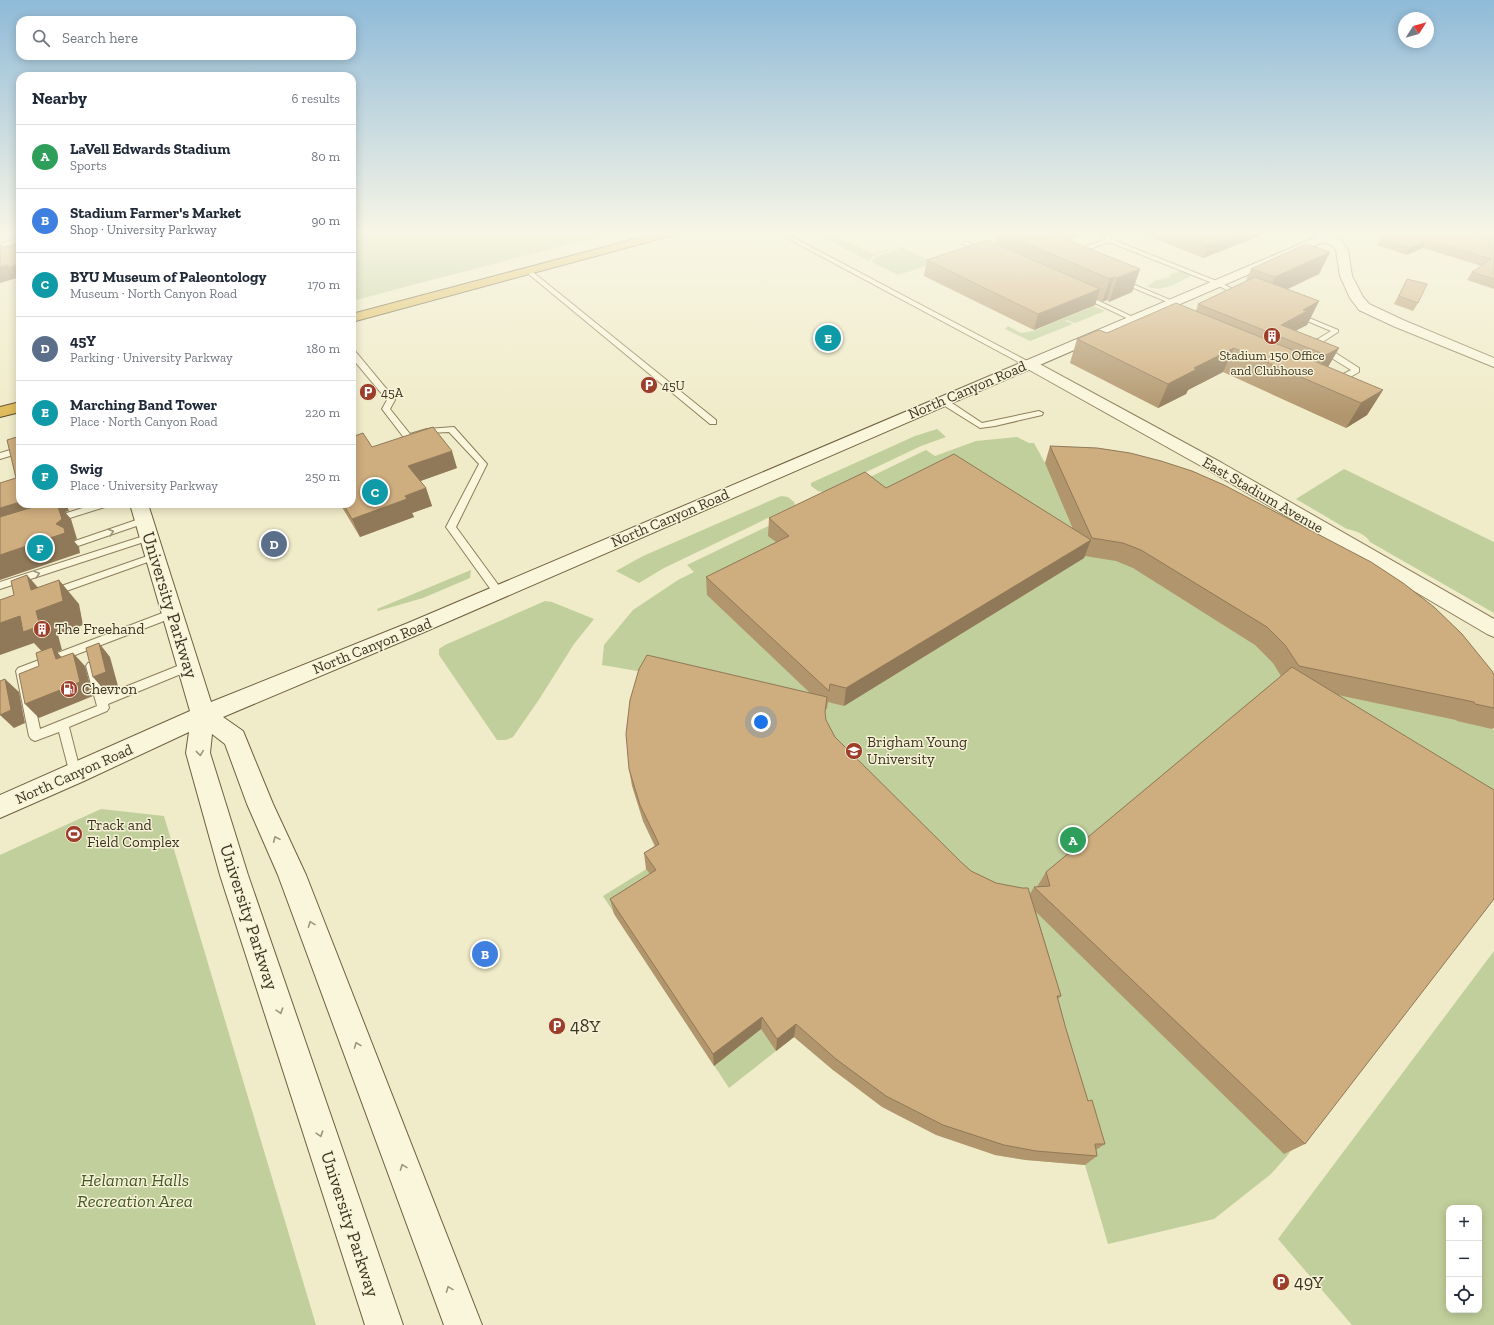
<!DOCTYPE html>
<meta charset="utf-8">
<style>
body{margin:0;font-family:"Zilla Slab",serif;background:#f6f6f7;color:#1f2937}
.controls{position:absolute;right:12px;bottom:12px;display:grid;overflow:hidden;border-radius:8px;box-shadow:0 2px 10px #0003}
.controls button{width:36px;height:36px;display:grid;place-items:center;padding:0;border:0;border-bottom:1px solid #e0e1e3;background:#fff;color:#1f2937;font:20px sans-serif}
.compass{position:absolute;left:1398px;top:12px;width:36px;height:36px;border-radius:50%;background:#fff;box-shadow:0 2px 10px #0003;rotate:54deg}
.you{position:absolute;left:761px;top:722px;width:14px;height:14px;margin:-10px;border:3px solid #fff;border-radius:50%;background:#1a73e8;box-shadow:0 0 0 6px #1a73e833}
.badge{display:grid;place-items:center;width:26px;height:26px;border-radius:50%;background:#1a73e8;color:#fff;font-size:13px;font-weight:700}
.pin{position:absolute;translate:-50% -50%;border:2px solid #fff;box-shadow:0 1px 4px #0006}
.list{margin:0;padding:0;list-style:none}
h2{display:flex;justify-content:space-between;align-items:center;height:52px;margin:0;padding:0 16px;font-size:17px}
h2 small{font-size:13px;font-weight:400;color:#747a83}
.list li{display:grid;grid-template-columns:26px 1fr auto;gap:12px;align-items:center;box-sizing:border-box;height:64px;padding:0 16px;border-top:1px solid #e0e1e3}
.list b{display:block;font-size:15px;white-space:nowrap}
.list p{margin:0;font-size:13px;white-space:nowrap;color:#747a83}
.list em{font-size:13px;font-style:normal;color:#747a83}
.icon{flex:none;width:22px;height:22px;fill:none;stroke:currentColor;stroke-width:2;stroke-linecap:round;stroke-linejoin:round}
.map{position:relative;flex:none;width:1494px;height:1325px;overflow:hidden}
.search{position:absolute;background:#fff;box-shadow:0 2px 10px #0003;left:16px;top:16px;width:340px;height:44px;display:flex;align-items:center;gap:10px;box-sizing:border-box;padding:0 14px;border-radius:12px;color:#747a83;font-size:15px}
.panel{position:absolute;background:#fff;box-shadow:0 2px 10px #0003;left:16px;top:72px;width:340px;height:436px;border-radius:12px}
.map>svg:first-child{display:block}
.green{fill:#c0cf9b;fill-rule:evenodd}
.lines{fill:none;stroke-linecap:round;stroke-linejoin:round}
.lane-casing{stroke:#8d7e5c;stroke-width:2}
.street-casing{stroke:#8d7e5c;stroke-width:2}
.secondary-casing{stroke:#6f5f3f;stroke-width:2}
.highway-casing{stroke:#5b4b30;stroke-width:2}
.lane{fill:#faf6dc;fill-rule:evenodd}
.street{fill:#faf6dc;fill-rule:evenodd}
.secondary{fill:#faf6dc;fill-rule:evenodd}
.highway{fill:#dfbb59;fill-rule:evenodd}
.wall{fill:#b1956c;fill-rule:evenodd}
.shaded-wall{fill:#907958}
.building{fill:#cead7e;stroke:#907958}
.oneway{stroke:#9c947e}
.labels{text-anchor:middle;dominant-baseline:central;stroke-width:3;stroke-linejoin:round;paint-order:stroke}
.far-poi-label{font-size:13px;fill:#3d3320;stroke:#f7f3d8;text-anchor:start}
.street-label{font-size:15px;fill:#3d3320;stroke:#f7f3d8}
.poi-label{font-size:15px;fill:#3d3320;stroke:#f7f3d8;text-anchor:start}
.near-street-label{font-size:18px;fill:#3d3320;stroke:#f7f3d8}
.near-poi-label{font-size:18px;fill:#3d3320;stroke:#f7f3d8;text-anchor:start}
.near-park-label{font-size:18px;font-style:italic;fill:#445a26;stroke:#f7f3d8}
</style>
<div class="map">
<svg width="1494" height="1325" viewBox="0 0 1494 1325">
<rect width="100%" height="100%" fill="#f0ebc8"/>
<path class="green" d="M352,231H619L352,301Z
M810,231H823L874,254L895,248L873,256L869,261Z
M899,246L935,263L898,275L872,262L875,257L899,249Z
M1180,271L1190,274L1191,276C1178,282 1161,294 1147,286L1157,280L1170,277L1169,275Z
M1081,300L1105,311L1075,323L1066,320L1065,321L1073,324L1030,341L1005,329L1008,326L1021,333L1033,331L1089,308Z
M937,429L946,437L921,446L824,492L818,491L811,486V483L813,482L915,436Z
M1017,437L1029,443H1034L1045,463L1494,730V886L1287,1156L1271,1174L1214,1219L1108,1244L1085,1165L1026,1160L995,1155L833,1070L794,1037L729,1088L603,896L661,860L643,821L649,673L602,665L604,645L633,610L678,580L694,572L687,565L926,450L935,456L976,441Z
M1344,469L1494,542V613L1370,542C1367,535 1354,530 1347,529L1296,499Z
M781,496L788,497L794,502L795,505L664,568L639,583L616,571L643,556Z
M471,570L470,578L423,598L378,611L377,609Z
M545,601L552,602L594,619L574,644L538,701L513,737L506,740H497L439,655V649L445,645Z
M101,809L164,816L316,1325H0V855Z
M1494,951V1325H1352L1278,1239ZM1449,1208H1479V1310H1449Z"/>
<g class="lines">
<defs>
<path id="lane" d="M774,231H781L1033,364L1029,366H1026Z
M1100,231H1106L1111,239L1219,282L1246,296L1241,297L1215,284L1109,242L1076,254H1072V252L1106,239Z
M20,238V242L0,248V244Z
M963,242H967L988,252L983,253L963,244Z
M525,269H529L716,420V424H710L525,271Z
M1119,280H1123L1175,302L1170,303L1119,282Z
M1082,293L1135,318L1136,319L1131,320L1080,296V294Z
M1293,313H1297L1338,330V332L1318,345L1331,350L1359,368V372L1338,384H1332V380L1351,370L1325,354L1308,345L1331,331L1293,315Z
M352,351H355L394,398L395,400L390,409L410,434L427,429L454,427L487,464L456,527L502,590L503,592L502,594H494L446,527L479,464L449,432L428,433L408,439H405L382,409L387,400L352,358Z
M940,399H946L982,423L1039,411L1043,413L1042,415L995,426L980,428L940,403Z
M20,447V453L0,459V453Z
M95,504H110L108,506L57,522L54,523L49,520L51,518Z
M145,517L150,520L148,522L81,545L78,546L73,543L75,541Z
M150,534L155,537L153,539L0,589V582Z
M156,553L161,556L159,558L55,595H47L46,593L47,591Z
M173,609L177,610L178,613L177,616L28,673L40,729L97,706L86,666L88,663L92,662L96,663L98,666L105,695L185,663L189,662L193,663L195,666L193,669L108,704L109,708L107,711L69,727L81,774L79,778L75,779L71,778L59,732L35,741L31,739L29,736L16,671L18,668Z"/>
<path id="street" d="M1323,233L1341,240L1348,250L1352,276L1363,297L1369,304L1403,320L1494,358V367L1393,326L1359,310L1350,298L1340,276L1336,250L1333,246L1319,240L1317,237L1319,234Z
M1029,360L1034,361L1222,463L1494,619V637L1487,634L1210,471L1024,367L1022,364L1024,361Z"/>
<path id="secondary" d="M1331,231H1346L1344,233L422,633L223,717L243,731L273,804L306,875L482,1325H444L278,875L247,804L225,744L212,734L210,753L248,875L403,1325H365L220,875L186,753L189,732L84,781L0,818V795L190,711L130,504H148L211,702L408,623Z"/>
<path id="highway" d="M665,231H683L681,233L352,322V314Z
M20,402V412L0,417V407Z"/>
</defs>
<use href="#lane" class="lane-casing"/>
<use href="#street" class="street-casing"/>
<use href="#secondary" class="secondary-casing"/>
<use href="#highway" class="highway-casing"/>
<use href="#lane" class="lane"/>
<use href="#street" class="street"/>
<use href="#secondary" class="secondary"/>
<use href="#highway" class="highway"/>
</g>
<path class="wall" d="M826,231H847L834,234Z
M997,231H1093L1067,240L1140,269L1132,292L1109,302L1107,300L1102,302L1097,299L1095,305L1034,330L924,276L927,260L995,243Z
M1135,231H1269L1261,234L1260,236L1203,258Z
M1470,231H1494V237Z
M1381,238L1494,239V289L1467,280L1472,272L1482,266L1423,248L1406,255L1377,245Z
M0,246L18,280L16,278L0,283Z
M1330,252L1319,274L1287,289L1319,301L1307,325L1297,330V331L1339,348L1328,367L1383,390L1367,415L1346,428L1223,372L1188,390L1186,394L1158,408L1070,363L1077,339L1107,333L1196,311L1198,304L1245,282L1251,269Z
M1407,279L1418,303L1413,311L1394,304Z
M1050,446L1494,675V728L1492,729L1457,721L1456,720L1338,695L1305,1144L1284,1154L1036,912L1061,996L1058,999L1066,1029L1088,1101L1105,1144L1096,1150L1097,1156L1085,1165L1026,1160L995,1155L936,1135L882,1107L833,1070L794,1037L776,1051L761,1029L714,1066L614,914L610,899L650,874L646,869L644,853L655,846L643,821L632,786L629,769L810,693L707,595L706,577L776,542L768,536L769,518L886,488L1073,529L1045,463ZM1085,556L1116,561L1133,568L1255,645L1273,663L1281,676L1046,872L1037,887H1034L1030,894L996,883L971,871L961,862L835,737L826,720L825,713V708L827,709L828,702L844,706L1084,558Z
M372,447L457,468L420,481L426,488L432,506L412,513L414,517L360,537L340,504H352Z"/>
<path class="shaded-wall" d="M834,231H847L834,234Z
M1058,231H1093L1040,249L1044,235Z
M1245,231H1269L1261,234L1260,236L1203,258L1208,244Z
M1427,240L1423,248L1406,255L1410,248Z
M1330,252L1319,274L1265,300L1275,277Z
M20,264V280H18L10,267Z
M7,265L16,278L0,283V267Z
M1140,269L1132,292L1109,302L1117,278Z
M1114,277L1107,300L1102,302L1110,279Z
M1100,289L1095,305L1034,330L1038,314Z
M1319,301L1307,325L1297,330L1294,335L1281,325L1303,310Z
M1234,348L1223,372L1188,390L1186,394L1158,408L1168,384L1194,368Z
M1339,348L1325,372L1312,379L1326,355Z
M1383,390L1367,415L1346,428L1361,403Z
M452,451L457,468L415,483L408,466Z
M426,488L432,506L412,513L414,517L360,537L352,519L405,496Z
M20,502V504H74L67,506L69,511L65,512L71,519L77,539L74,541L79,547L80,553L0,580V508Z
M1091,540L1084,558L844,706L846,688Z
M27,575L48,599L59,580L79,604L83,625L58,635L62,650L57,652L65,661L68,673L46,656L34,643L0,655V623L31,590Z
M99,643L110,657L118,686L105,691L93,677Z
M73,653L85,666L93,696L39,718L25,704Z
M5,679L19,692L25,723L14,728L0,715Z
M762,1017L761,1029L714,1066L713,1054Z
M796,1024L794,1037L776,1051L777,1039Z"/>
<path class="building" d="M998,231H1045L1140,269L1117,278L1114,277L1110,279Z
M1045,231H1058L1051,233Z
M1173,231H1245L1208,244Z
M1398,231H1466L1494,239V279L1472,272L1491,259L1427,240L1410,248L1381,238Z
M987,240L1100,289L1038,314L927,260Z
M20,244V264L10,267L7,265L0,267V246L1,245L5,248Z
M1306,244L1330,252L1275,277L1251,269Z
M1255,277L1319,301L1303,310L1307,311L1281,325L1339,348L1326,355L1198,304Z
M1407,279L1427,284L1418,303L1399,296Z
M1176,303L1317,360L1314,361L1383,390L1361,403L1234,348L1194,368L1197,369L1168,384L1077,339L1099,330L1107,333Z
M433,427L452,451L408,466L426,488L405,496L407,499L352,519L343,504H352V437L363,433L372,447Z
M20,436V502L0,508V483L16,478L7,440Z
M1050,446L1097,448L1130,453L1161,461L1192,471L1224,485L1371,562L1403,583L1434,607L1462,634L1492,671L1494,675V708L1475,704L1474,702L1299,666L1285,645L1267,627L1141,550L1123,543L1092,538Z
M954,454L1091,540L846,688L830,684L829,691L706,577L789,536L769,518L865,472L886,488Z
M43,504H57L62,519L56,524L64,528L65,533L0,555V517Z
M27,575L31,590L59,580L63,601L36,611L40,626L23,632L20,616L0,623V600L14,595L11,581Z
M99,643L106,672L93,677L86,648Z
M52,647L56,659L73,653L80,682L25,704L19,674L39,666L36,653Z
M647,655L827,697L825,712L826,720L835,737L961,862L971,871L996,883L1022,888H1028L1061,996H1057L1066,1029L1088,1101L1092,1100L1105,1144H1095L1097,1156L1036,1151L1004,1145L943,1125L886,1096L836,1059L796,1024L777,1039L762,1017L713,1054L610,899L656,870L644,853L659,844L640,805L629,769L626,734L630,700L639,669Z
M1292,667L1494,790V899L1305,1144L1034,887L1050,886L1046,872Z
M5,679L11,710L0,715V681Z"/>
<defs><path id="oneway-chevron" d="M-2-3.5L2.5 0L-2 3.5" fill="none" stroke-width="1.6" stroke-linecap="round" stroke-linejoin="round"/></defs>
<g class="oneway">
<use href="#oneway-chevron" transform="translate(111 532) rotate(-18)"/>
<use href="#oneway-chevron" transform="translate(37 574) rotate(-18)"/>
<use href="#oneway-chevron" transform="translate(200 753) rotate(84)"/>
<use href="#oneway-chevron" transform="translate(276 839) rotate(-114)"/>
<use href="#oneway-chevron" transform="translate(311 924) rotate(-111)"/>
<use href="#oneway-chevron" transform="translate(280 1011) rotate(72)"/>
<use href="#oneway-chevron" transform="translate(357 1045) rotate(-111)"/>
<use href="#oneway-chevron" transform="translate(320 1134) rotate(72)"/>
<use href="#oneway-chevron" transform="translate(403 1167) rotate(-111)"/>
<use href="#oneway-chevron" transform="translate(449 1289) rotate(-111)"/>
</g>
<linearGradient id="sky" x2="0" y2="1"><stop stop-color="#8fbad8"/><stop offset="0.56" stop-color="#f8f6e6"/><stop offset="1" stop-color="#f8f6e6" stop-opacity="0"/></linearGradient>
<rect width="1494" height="416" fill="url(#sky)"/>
<defs>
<symbol id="building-disc" viewBox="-11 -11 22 22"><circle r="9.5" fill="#9d3e2b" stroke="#f7f3d8"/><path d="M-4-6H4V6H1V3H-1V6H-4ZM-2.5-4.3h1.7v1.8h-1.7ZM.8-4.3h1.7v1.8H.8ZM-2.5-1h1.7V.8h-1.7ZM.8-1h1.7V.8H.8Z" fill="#fff"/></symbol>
<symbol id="parking-disc" viewBox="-11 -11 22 22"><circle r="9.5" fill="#9d3e2b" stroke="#f7f3d8"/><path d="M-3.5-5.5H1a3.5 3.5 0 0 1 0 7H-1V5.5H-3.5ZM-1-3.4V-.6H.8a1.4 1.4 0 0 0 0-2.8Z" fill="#fff"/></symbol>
<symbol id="fuel-disc" viewBox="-11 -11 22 22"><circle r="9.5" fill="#9d3e2b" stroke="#f7f3d8"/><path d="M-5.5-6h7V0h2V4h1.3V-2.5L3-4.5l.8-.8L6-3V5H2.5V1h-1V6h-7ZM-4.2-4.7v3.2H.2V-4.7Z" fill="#fff"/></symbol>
<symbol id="university-disc" viewBox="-11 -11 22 22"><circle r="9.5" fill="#9d3e2b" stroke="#f7f3d8"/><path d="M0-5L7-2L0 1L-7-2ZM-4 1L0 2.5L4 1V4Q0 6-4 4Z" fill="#fff"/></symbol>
<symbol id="stadium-disc" viewBox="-11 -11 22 22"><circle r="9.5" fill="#9d3e2b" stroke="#f7f3d8"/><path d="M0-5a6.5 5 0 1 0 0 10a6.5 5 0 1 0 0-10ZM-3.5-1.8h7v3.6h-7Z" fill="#fff"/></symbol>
</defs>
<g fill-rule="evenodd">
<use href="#building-disc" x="1262" y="326" width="20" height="20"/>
<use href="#parking-disc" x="639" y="375" width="20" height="20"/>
<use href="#parking-disc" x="358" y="382" width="20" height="20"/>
<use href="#building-disc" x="32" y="619" width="20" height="20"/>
<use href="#fuel-disc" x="59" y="679" width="20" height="20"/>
<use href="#university-disc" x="844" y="741" width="20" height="20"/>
<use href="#stadium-disc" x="64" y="824" width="20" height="20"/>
<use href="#parking-disc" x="547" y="1016" width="20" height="20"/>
<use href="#parking-disc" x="1271" y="1272" width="20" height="20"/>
</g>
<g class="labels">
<g class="far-poi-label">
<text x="1272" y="355" text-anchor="middle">Stadium 150 Office<tspan x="1272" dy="15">and Clubhouse</tspan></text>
<text x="662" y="385">45U</text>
<text x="381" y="392">45A</text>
</g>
<g class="street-label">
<text transform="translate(967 390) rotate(-23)">North Canyon Road</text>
<text transform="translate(1263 495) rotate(30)">East Stadium Avenue</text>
<text transform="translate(670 518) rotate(-23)">North Canyon Road</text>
<text transform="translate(372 646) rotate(-22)">North Canyon Road</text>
<text transform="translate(74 774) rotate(-24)">North Canyon Road</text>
</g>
<g class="poi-label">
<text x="55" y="629">The Freehand</text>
<text x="82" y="689">Chevron</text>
<text x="867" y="742">Brigham Young<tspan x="867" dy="17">University</tspan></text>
<text x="87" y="825">Track and<tspan x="87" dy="17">Field Complex</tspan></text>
</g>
<g class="near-street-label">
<text transform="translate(170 605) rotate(73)">University Parkway</text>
<text transform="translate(249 917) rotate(72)">University Parkway</text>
<text transform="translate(350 1224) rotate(72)">University Parkway</text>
</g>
<g class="near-poi-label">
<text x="570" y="1026">48Y</text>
<text x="1294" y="1282">49Y</text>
</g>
<g class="near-park-label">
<text x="135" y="1180">Helaman Halls<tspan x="135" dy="21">Recreation Area</tspan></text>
</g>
</g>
</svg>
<div class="controls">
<button>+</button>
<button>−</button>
<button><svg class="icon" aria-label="locate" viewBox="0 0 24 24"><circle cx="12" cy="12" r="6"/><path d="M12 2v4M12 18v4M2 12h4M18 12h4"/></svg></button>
</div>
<svg class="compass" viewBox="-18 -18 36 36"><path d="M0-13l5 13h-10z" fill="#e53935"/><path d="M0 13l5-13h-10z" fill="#747a83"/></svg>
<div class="you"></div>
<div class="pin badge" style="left:1073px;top:840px;background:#2e9e5b">A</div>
<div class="pin badge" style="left:485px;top:954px;background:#3f7fe0">B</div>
<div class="pin badge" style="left:375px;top:492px;background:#0f9aa8">C</div>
<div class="pin badge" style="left:274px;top:544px;background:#5c6f8a">D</div>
<div class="pin badge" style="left:828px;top:338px;background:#0f9aa8">E</div>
<div class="pin badge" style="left:40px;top:548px;background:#0f9aa8">F</div>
<div class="search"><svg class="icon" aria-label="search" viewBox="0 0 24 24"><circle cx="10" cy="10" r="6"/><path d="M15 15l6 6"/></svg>Search here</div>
<section class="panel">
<h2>Nearby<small>6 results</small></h2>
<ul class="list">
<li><span class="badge" style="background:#2e9e5b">A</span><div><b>LaVell Edwards Stadium</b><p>Sports</p></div><em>80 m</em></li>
<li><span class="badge" style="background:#3f7fe0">B</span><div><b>Stadium Farmer's Market</b><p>Shop · University Parkway</p></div><em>90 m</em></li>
<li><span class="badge" style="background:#0f9aa8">C</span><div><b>BYU Museum of Paleontology</b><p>Museum · North Canyon Road</p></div><em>170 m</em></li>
<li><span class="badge" style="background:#5c6f8a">D</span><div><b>45Y</b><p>Parking · University Parkway</p></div><em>180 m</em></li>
<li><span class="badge" style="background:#0f9aa8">E</span><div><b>Marching Band Tower</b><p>Place · North Canyon Road</p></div><em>220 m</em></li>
<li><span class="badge" style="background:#0f9aa8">F</span><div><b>Swig</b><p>Place · University Parkway</p></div><em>250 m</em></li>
</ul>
</section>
</div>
